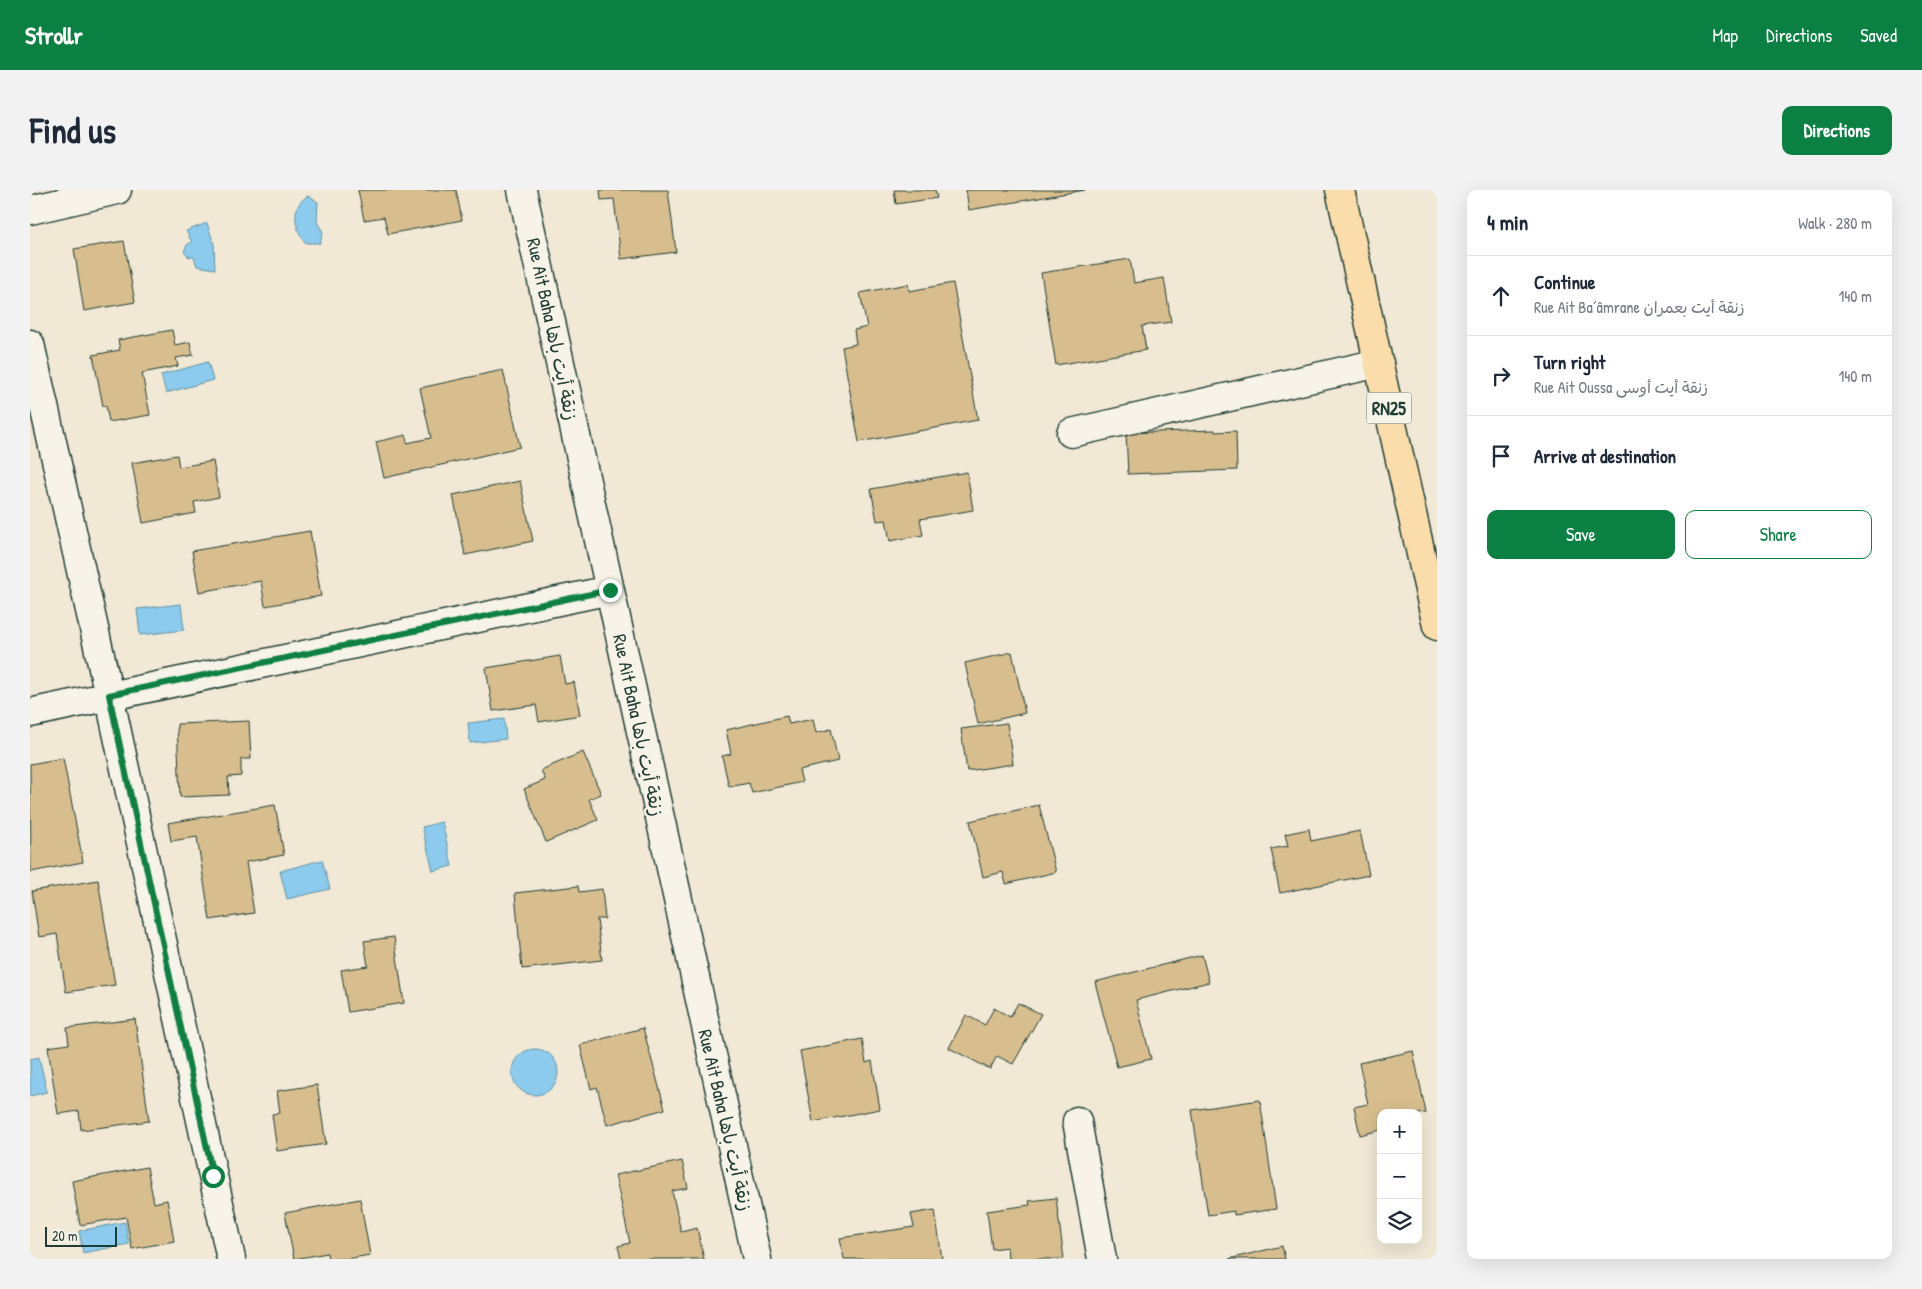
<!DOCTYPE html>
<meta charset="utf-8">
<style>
body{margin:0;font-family:"Patrick Hand","Playpen Sans Arabic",sans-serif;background:#f2f2f3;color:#1f2937}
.controls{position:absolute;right:15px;bottom:15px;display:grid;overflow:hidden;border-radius:10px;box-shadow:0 5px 20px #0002}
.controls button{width:45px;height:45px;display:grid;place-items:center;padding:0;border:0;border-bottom:1px solid #e0e1e3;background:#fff;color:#1f2937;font:25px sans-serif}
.scale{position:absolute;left:15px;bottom:12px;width:72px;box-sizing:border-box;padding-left:5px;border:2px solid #1f3d34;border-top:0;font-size:14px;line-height:18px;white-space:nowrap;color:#1f3d34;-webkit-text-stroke:4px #f7f3e8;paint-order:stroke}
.stop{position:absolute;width:15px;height:15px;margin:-11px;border:4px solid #0b8043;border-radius:50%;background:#fff}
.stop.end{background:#0b8043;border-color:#fff;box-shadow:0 1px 5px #0008}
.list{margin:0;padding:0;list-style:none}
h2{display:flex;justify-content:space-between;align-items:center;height:65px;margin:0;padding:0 20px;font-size:21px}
h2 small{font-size:16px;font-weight:400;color:#747a83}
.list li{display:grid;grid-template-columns:32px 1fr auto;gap:15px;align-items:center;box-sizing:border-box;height:80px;padding:0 20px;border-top:1px solid #e0e1e3}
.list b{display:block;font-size:19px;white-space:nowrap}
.list p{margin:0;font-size:16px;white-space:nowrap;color:#747a83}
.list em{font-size:16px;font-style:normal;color:#747a83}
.actions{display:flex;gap:10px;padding:15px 20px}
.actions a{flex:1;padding:11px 0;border:1px solid #0b8043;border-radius:10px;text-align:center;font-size:18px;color:#0b8043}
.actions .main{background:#0b8043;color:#fff}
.icon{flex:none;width:28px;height:28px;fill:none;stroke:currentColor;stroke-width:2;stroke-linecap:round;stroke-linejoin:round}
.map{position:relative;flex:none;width:1407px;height:1069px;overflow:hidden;border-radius:10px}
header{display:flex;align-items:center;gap:30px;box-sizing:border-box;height:70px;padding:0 25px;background:#0b8043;color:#fff}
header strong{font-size:24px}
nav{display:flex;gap:28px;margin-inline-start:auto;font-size:18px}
.intro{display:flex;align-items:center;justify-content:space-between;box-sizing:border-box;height:120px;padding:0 30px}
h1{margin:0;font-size:35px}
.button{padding:12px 22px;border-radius:10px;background:#0b8043;color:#fff;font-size:18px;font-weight:700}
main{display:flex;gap:30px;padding:0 30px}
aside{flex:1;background:#fff;border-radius:10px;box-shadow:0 5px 20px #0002}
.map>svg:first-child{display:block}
.water{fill:#8ccbed;stroke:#6092a3}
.building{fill:#d8be8e;stroke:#1f3d34}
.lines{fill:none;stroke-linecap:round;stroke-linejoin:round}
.minor-casing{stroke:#1f3d34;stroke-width:31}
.major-casing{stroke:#1f3d34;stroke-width:31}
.minor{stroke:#f7f3e8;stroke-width:28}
.major{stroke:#fbddab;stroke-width:28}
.route{stroke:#0b8043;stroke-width:6}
.labels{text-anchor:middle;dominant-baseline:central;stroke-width:4.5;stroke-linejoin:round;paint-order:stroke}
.shield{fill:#f7f3e8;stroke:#60746a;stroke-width:1}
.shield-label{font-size:18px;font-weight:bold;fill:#1f3d34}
.street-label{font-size:19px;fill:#1f3d34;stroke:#f7f3e8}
</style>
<header>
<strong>Strollr</strong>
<nav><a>Map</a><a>Directions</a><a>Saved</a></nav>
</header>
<div class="intro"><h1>Find us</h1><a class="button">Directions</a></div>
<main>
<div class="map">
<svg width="1407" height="1069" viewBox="0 0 1407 1069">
<rect width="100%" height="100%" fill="#f1e8d6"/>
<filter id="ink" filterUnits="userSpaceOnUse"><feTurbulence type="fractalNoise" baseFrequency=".02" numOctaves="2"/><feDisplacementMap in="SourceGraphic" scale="10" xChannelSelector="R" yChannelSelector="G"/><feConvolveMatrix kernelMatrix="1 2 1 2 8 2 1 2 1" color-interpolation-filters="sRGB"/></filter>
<g filter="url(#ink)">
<path class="water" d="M278,6L288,12L287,32L293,42L290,53H276C264,40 260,15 278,6Z
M177,33L184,54L185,79L167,76L164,67H159L154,62L157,55L162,52L156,41Z
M178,172L183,190L136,203L131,185Z
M151,414L154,440L110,445L107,419Z
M474,529L476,549L440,553L438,533Z
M412,632L422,676L403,681L392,637Z
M292,670L300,699L257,709L250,681Z
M482 882a23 23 0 1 1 46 0a23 23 0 1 1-46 0Z
M9,867L17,902L0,906V869Z
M95,1032L99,1054L53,1063L49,1041Z"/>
<path class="building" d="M328,0H426L432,30L358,44L354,27L334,30Z
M570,0H638L646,62L591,69L584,9L571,10Z
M864,0H905L907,8L866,14Z
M936,0H1055L939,20Z
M94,51L105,112L54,121L44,59Z
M1100,69L1104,93L1134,88L1141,132L1112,136L1116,160L1026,175L1011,83Z
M923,93L948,230L829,252L812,157L826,154L824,140L837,137L830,103L878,94L879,101Z
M142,140L145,155L160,152L163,165L146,168L148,176L112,183L120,225L79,232L76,215L73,216L63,165L90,160L88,150Z
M473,180L490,257L354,288L346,252L376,245L377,253L401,248L390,198Z
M1185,240V242L1206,241L1207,280L1098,284L1096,243Z
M147,265L149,277L183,271L189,307L164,312L166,323L113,333L102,273Z
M937,282L943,320L890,329L893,345L860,351L856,330L847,331L841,299Z
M490,291L503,351L435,365L423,305Z
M280,341L291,406L235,416L231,391L169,402L162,361Z
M982,462L995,523L948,534L935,473Z
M530,466L535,494L544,492L550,525L509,532L506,515L463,521L456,478Z
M757,526L759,534L783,529L786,543L801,539L808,571L769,580L772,592L722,603L719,593L699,597L692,566L701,564L696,540Z
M219,531L221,569H211V586L198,587L199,605L150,607L147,534Z
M977,533L983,574L937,581L931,539Z
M553,562L571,604L559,609L568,630L516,652L494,599L515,590L511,580Z
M33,568L53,672L1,682L0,574Z
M245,615L254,665L216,672L224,723L180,730L167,647L141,651L138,633Z
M1009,615L1026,682L976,694L973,682L953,687L940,631Z
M1279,639L1281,651L1330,641L1339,685L1250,703L1241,659L1258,656L1255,644Z
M68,690L85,795L36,802L27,744L9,747L2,701Z
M548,696L549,702L572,699L575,729H567L572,770L492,779L485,703Z
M364,747L374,813L318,822L311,780L338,776L334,751Z
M1172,765L1179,792L1106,810L1121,869L1087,877L1065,792Z
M988,813L1011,824L983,874L967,866L960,879L919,858L936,825L955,835L964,818L980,827Z
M105,829L119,931L51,940L49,921L28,924L18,857L39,854L37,838Z
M613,838L635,919L577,935L567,897L561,899L550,855Z
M832,849L836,873L842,871L850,919L783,932L770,861Z
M1383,861L1396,923L1388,924L1351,923V940L1330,945L1324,917L1338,914L1329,873Z
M287,895L296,954L247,961L242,924L250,923L247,901Z
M1230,910L1246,1019L1204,1025V1021L1178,1025L1162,920Z
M652,971L658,998L642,1001L651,1042L667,1038L674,1069H591L588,1056L600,1053L585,985Z
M117,977L124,1013L137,1010L144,1051L102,1059L96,1027L50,1035L42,991Z
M1026,1008L1034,1069H978L977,1057L962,1059L957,1021L1000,1015L999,1011Z
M330,1009L340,1065L316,1069H298L297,1063L264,1069L255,1023Z
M905,1020L912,1069H814L810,1048L884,1037L881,1024Z
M1252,1056L1255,1069H1199Z"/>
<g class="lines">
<defs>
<path id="minor" d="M492,0L727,1069
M0,20L87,0
M0,154L79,505L201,1069
M1041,243L1349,173
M0,523L580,400
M1047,931L1072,1069"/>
<path id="major" d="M1310,0L1407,436"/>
</defs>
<use href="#minor" class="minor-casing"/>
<use href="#major" class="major-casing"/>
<use href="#minor" class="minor"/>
<use href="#major" class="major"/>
</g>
</g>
<g class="lines" filter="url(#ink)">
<path class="route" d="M183,986L79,505L580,400"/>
</g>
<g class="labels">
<rect class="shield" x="1336.5" y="202.5" width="45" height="31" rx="4"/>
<g class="shield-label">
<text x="1359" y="218">RN25</text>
</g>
<g class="street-label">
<text transform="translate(523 139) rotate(78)">Rue Ait Baha زنقة أيت باها</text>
<text transform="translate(609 535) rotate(78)">Rue Ait Baha زنقة أيت باها</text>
<text transform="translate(696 930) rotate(77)">Rue Ait Baha زنقة أيت باها</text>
</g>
</g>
</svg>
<div class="controls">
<button>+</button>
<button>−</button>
<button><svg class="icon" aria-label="layers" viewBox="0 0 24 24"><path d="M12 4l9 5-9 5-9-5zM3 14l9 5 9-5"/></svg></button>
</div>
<div class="scale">20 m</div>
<div class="stop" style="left:183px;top:986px"></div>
<div class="stop end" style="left:580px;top:400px"></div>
</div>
<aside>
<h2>4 min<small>Walk · 280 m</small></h2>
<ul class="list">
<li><svg class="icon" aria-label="ahead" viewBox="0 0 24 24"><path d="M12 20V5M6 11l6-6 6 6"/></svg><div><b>Continue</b><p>Rue Ait Ba´âmrane زنقة أيت بعمران</p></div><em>140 m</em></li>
<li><svg class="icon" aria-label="right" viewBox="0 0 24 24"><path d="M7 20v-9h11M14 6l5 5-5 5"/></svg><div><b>Turn right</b><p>Rue Ait Oussa زنقة أيت أوسى</p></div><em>140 m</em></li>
<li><svg class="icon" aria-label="arrive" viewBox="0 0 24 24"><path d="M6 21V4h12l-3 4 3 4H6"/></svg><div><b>Arrive at destination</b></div></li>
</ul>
<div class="actions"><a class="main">Save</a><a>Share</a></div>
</aside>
</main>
